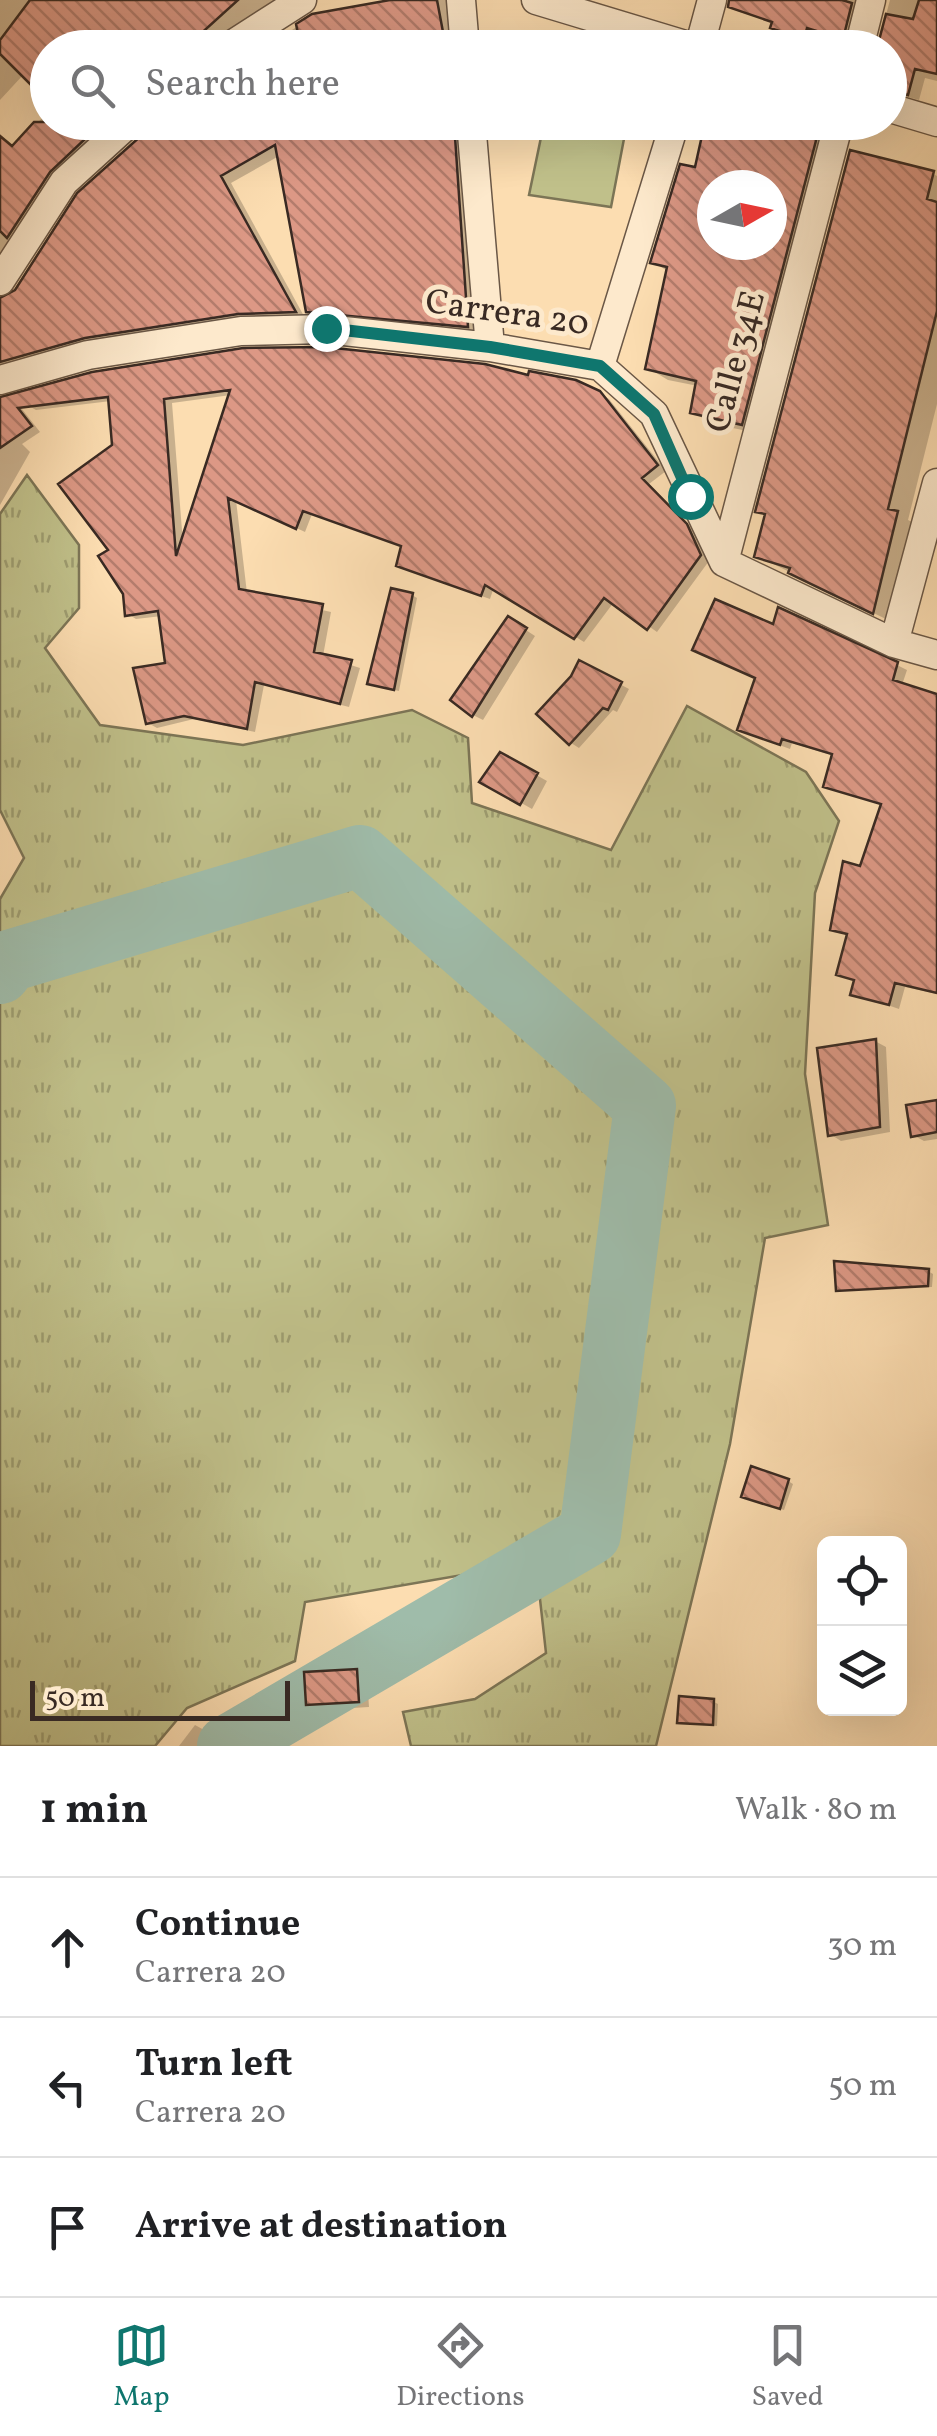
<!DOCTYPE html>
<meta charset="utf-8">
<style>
body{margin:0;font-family:Vollkorn,serif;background:#f6f6f6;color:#202124}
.controls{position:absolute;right:30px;bottom:30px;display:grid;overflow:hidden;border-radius:15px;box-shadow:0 10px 40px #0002}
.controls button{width:90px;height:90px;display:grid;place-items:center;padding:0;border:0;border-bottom:2px solid #e0e0e0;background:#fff;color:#202124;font:50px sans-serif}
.compass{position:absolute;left:697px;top:170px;width:90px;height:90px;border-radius:50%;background:#fff;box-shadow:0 10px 40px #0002;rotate:81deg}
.scale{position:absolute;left:30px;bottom:25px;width:260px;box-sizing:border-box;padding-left:10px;border:5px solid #392a23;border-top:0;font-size:28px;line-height:35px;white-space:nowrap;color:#392a23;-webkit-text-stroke:8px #fde9cc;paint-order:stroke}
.stop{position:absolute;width:30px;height:30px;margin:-22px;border:8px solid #0f766e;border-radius:50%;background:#fff}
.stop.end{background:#0f766e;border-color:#fff;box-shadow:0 2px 10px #0008}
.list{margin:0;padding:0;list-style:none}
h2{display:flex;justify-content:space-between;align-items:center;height:130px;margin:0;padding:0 40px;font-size:42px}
h2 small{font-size:32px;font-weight:400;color:#757577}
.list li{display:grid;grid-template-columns:65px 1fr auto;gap:30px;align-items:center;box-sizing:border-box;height:140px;padding:0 40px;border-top:2px solid #e0e0e0}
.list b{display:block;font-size:38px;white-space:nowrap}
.list p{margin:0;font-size:32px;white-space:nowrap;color:#757577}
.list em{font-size:32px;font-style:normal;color:#757577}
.icon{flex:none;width:55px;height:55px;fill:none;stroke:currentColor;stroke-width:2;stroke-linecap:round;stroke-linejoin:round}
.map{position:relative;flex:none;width:937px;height:1746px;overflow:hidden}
.search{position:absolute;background:#fff;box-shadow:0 10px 40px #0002;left:30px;right:30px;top:30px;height:110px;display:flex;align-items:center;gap:25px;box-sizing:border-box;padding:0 35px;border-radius:55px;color:#757577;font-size:38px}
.sheet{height:550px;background:#fff}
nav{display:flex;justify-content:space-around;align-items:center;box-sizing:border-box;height:140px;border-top:2px solid #e0e0e0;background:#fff;font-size:28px;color:#757577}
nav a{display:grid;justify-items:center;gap:5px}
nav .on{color:#0f766e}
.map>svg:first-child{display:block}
.grass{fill:url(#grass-tufts);stroke:#7c7556;stroke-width:2.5}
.garden{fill:#c0c08a;stroke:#7c7556;stroke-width:2.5}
.shadow{fill:#0003;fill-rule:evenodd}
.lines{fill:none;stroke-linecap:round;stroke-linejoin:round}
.river{stroke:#9fbcaa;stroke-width:62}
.building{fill:url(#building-back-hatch);stroke:#392a23;stroke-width:2.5;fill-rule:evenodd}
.street-casing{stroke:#6a5746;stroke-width:31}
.street{stroke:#fde9cc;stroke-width:28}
.route{stroke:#0f766e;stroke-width:12}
.labels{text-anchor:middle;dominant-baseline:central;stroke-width:10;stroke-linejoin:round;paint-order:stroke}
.street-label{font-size:35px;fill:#392a23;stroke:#fde9cc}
</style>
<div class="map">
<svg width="937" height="1746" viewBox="0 0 937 1746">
<defs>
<pattern id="grass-tufts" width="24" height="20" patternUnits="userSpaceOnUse" patternTransform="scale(2.5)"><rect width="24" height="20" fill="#c0c08a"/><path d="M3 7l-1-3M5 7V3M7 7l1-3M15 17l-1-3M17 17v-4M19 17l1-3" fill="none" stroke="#9d9c70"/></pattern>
<pattern id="building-back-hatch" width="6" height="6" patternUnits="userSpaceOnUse" patternTransform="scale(2.5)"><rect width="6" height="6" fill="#dc9885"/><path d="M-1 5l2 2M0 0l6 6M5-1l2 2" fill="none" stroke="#b37c6c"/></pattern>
</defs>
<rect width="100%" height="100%" fill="#fcddb1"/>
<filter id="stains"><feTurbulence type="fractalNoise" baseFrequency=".002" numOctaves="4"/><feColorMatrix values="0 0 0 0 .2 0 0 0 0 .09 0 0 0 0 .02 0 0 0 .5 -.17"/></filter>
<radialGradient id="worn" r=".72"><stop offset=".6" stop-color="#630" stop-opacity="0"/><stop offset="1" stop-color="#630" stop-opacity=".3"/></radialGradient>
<path class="grass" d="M27,475L79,545V608L45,648L100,725L243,745L412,710L468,738L472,803L611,850L687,706L806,772L839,821L815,893L805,1074L828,1225L765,1238L730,1444L656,1746H411L403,1712L475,1699L546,1653L540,1599L468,1574L305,1602L295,1661L187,1708L155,1746H0V899L24,858L0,810V514Z"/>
<path class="garden" d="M544,123H627L611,207L529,195Z"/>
<path class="shadow" d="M0,0H291L225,48H48L0,100Z
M397,0H447L455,48H265L313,16Z
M745,0H867L854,43L819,32L815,43L742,9Z
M890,0H937V81L925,78L919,100L890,92V48H877Z
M48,112V122H122L0,273V136L14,147Z
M148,122H467L478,332L320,317L308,310L279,156L231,183L305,318L0,368V301L16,293L145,136Z
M818,132L838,143L762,434L713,424L692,412L698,386L668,380L648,368L669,272L653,262L697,170ZM712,185H772V245H712Z
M933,174L937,176V404L908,520L918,525L894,623L757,556Z
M92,375L599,393L609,399L666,471L649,484L695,531L709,561L657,632L614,602L584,642L494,587L490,599L408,570L403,546L312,514L305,532L236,500L247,593L331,612L323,656L360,668L349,707L264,685L255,732L194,719L157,728L148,723L168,665L162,616L136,619L128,614L111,550V401L36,410L27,405ZM231,395L183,543L172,403Z
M18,404L40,432L22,444L30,452L0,505V406Z
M412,595L417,598L399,691L375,686L370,683Z
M509,619L535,636L483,720L473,715Z
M774,627L897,665L907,670L902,685L937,697V994L905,987L899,1009L853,993L856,981L839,974L849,936L832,929L861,869L884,805L826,786L834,756L792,743L790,749L750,734Z
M580,663L629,689L617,712L613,710L579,748L571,743L573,678Z
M501,755L547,781L532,809L482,781Z
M875,1041L886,1047L890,1132L841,1141L830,1134Z
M937,1103V1139L924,1141L913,1135Z
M928,1271L933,1274L932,1287L838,1289Z
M788,1481L793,1484L784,1510L748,1498Z
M356,1671L367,1677L369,1707L319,1710L308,1704Z
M714,1702L718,1704L717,1726L680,1722Z
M195,1725L206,1731L221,1746H179Z"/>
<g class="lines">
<path class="river" d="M0,973L9,961L360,856L645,1106L590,1534L228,1746"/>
</g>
<path class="building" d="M30,0H238L185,48H111L98,35L87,48H48V102L0,54V40Z
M390,0H437L446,48H372L371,39L301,48L296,24L312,14Z
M729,0H842L852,3L843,39L807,28L804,39L770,28L772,22L728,7Z
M919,0H937V74L915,69L908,95L890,91V48H877L886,14L913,19Z
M34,122H103L50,172L7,238L0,231V136L12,146Z
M147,122H454L468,327L306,312L275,145L221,176L296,312L238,314L85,338L0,362V298L15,290L77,193L142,135Z
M705,122H789L819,129L742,425L690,413L696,381L645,369L667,267L650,263L680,164L695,167ZM712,185H772V245H712Z
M850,150L934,171L927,199L937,202V311L888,509L898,511L873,614L788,573L790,568L754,557L765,514L755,512Z
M325,347L485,364L528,375L529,371L576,380L600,391L658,465L642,478L687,524L701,555L647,630L604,598L574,639L485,585L481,596L396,566L401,546L303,511L296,529L228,498L239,589L323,604L314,652L352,660L340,704L255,682L247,729L184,716L146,724L133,668L165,663L158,611L125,616L123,594L98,556L108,550L58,484L112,445L108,397L18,408L32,426L0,448V397L92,372L243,348ZM230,390L216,433L176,556L164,399Z
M391,588L413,593L394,690L367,684Z
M715,599L773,624L778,607L898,662L893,680L937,694V993L895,983L889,1005L850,995L854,980L836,975L847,934L830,930L843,861L860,866L881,804L823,787L832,754L782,739L780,745L737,730L755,678L692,650Z
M508,616L527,628L472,717L450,700Z
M579,660L622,682L608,710L603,708L569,745L536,714L571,676Z
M500,752L538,773L520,805L479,782Z
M876,1039L880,1127L828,1136L817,1048Z
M937,1100V1132L911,1137L906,1105Z
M834,1261L929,1269L928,1286L836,1291Z
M751,1466L789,1479L780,1509L741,1497Z
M357,1669L359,1702L306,1705L304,1672Z
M679,1696L714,1699L713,1725L677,1723Z"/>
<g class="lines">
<defs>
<path id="street" d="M461,0L465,48
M536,0L695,48
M227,48L302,0
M699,48L712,0
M859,48L871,0
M890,108L937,122
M471,122L490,347
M0,281L64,182L130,122
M600,366L675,122
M0,380L88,355L241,331L326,329L490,347L600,366L654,414L724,562L894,643L937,655
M724,562L839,122
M894,643L937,483"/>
</defs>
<use href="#street" class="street-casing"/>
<use href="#street" class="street"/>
</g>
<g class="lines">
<path class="route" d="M326,328L490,347L600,366L654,414L690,496"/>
</g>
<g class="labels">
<g class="street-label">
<text transform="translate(507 314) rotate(8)">Carrera 20</text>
<text transform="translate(737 362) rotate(-75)">Calle 34E</text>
</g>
</g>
<rect width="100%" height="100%" filter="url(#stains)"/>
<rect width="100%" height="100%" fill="url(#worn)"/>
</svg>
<div class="controls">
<button><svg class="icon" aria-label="locate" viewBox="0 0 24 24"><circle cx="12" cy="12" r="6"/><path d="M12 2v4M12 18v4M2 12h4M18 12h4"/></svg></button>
<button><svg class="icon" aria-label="layers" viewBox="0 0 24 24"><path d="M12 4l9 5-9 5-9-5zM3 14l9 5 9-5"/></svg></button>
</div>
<svg class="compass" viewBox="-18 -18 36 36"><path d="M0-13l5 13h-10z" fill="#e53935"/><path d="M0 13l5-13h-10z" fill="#757577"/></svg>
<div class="scale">50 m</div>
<div class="stop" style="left:690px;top:496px"></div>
<div class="stop end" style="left:326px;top:328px"></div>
<div class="search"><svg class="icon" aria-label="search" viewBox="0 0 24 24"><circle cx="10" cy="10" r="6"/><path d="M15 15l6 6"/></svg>Search here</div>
</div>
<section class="sheet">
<h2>1 min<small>Walk · 80 m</small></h2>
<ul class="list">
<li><svg class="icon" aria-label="ahead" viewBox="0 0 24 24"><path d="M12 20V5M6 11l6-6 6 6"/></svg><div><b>Continue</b><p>Carrera 20</p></div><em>30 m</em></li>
<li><svg class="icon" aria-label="left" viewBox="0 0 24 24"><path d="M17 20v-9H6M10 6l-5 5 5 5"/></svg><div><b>Turn left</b><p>Carrera 20</p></div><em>50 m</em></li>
<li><svg class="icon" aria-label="arrive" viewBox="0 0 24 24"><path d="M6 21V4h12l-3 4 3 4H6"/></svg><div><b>Arrive at destination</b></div></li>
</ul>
</section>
<nav>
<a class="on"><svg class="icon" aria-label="map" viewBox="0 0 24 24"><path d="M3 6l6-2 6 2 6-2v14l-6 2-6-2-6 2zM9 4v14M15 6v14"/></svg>Map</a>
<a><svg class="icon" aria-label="directions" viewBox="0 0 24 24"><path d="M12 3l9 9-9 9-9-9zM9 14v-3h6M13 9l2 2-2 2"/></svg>Directions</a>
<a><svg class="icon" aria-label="saved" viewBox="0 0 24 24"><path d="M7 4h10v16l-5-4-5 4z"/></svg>Saved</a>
</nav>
